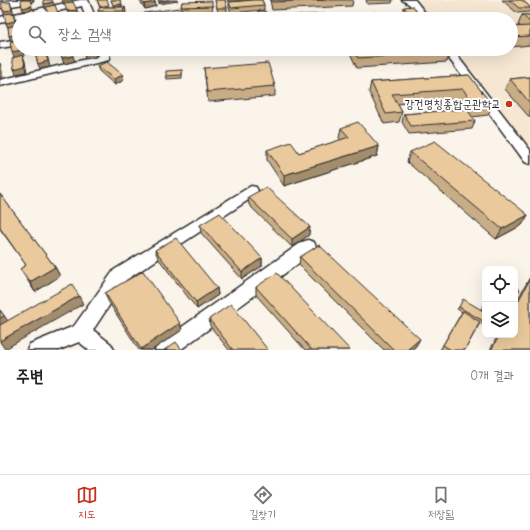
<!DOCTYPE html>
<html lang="ko">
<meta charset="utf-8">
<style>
body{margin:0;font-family:"Comic Neue","Poor Story",sans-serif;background:#f6f6f6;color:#222}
.controls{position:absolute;right:12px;bottom:12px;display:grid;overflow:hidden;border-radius:8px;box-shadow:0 4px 16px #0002}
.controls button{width:36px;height:36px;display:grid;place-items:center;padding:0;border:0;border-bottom:1px solid #e0e0e0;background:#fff;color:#222;font:20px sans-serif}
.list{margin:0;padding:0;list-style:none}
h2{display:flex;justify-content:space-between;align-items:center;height:52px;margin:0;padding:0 16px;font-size:17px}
h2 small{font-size:13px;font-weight:400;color:#767676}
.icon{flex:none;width:22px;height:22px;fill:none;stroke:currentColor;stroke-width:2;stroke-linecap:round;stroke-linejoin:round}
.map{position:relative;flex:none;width:530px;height:350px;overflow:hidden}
.search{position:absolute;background:#fff;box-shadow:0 4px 16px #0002;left:12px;right:12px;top:12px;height:44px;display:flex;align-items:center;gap:10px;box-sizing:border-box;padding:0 14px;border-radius:22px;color:#767676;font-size:15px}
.sheet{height:124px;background:#fff}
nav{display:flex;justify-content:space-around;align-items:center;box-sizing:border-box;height:56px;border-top:1px solid #e0e0e0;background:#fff;font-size:11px;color:#767676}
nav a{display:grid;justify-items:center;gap:2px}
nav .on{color:#c8321e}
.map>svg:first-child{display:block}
.built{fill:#f6e7d3}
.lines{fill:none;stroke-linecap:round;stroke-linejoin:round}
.street-casing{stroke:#2b2b2b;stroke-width:3}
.street{fill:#fff;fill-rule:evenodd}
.wall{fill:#c9ad86;stroke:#2b2b2b}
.shaded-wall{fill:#a48d6d;stroke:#2b2b2b}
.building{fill:#eac99c;stroke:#2b2b2b}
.poi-dot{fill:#c8321e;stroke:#fff;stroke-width:1.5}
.labels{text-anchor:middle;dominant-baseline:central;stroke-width:4;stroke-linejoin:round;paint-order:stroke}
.poi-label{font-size:12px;fill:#2b2b2b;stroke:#fff;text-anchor:end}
</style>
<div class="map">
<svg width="530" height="350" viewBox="0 0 530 350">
<rect width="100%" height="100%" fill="#fbf4eb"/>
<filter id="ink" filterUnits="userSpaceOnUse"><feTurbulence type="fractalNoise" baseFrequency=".025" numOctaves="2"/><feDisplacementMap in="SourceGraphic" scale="8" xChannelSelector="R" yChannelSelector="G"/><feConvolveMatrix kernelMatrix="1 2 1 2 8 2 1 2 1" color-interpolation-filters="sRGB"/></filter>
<g filter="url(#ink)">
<path class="built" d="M406,0H530V159L447,49H511V19H425Z"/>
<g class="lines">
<defs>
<path id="street" d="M13,0H33L29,3L0,8V2Z
M80,0H88L96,19H86L82,6L0,23V17Z
M402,0H415L430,19H420L409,4Z
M19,39V45L0,48V42Z
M97,49H107L110,58L109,60L0,86V80L99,56Z
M442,49H452L530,150V164L525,162Z
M251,186L256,187L258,191L256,195L126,280L93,330L111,344L114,350H89L79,342L59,350H27L30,344L74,326L114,270Z
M308,240L314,242L316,247L314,252L180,350H155L158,344L302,242Z"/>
</defs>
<use href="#street" class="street-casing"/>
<use href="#street" class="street"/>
</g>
<path class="wall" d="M97,0L109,7H114L111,0H120L122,6L126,12L124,16H100L98,11L100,8Z
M139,0H154L155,2L156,6L145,9Z
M215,0H225L227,8V13H218Z
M227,0H251L228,2Z
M252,0H262L264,5V10L231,13L229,7V2Z
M270,0H353L352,6L272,10Z
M366,0H393L392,3L367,4Z
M502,0H522L530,7V10L529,12L517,13Z
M182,2L213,6L212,11L182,12L181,7Z
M404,7L422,19H408L403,12Z
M258,11L269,19H260L259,16Z
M522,15H530V45L511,47V27L520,26L518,25Z
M279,16L326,17V19H279Z
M348,49H448L450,52L447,62L357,68Z
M97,66L124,80L115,85L99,71Z
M204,68L275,86V96L208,102Z
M182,70V78L167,79L166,76Z
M469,75L492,105L488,115L472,117L475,121L472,129L409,134L402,122L404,114L466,109L459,99L397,104L402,112L399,122L384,124L369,92L371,82Z
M530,77V118L505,89L510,79Z
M341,128L379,146L377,156L284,186L267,160V150L299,153L341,140L339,138Z
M410,152L528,215L522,225L496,239L407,162Z
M0,194L55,267L60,276L35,292L20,269L26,265L0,229Z
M248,197L309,235L292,247L249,205Z
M200,225L262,258V266L242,279L201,233Z
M155,250L217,288L218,295L197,309L158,258Z
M300,257L416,346L411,350H384L299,265Z
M530,277V350H490L498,335H515V304Z
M256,287L350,350H305L256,295Z
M105,293L180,323L182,330L152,350H139L108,301Z
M485,303V322L483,325L480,323L465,350H440L462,312L457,309L459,307L483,311L481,309Z
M209,319L268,350H229L210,326Z"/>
<path class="shaded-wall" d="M30,0L33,11L24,12L22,8Z
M62,0H72L73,3L64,5Z
M169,0H177L178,1L159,4V2Z
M10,2L12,6L14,15L5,16L3,11Z
M53,2L55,7L45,9L44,4Z
M155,2L156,6L145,9L144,4Z
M122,4V6L114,8L113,5Z
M125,7L126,12L124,16L123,11Z
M34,9L37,19H28Z
M77,10L78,15L69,16L67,11Z
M13,13L15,18L17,26L8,28L6,23Z
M58,13L59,18L50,19L48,15Z
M181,13V18L175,19H146L145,18Z
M19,34V40L11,41L9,36Z
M22,49H23L24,56H23L25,61L27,72L16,74L14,69V58L12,52Z
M35,49H46V51L50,67L40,69L38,64L36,53Z
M94,51L96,57L85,59L84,54Z
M73,56L75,61L64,64L62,58Z
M0,63L1,66L3,77L0,78Z
M123,75L124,80L115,85L114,79Z
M379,146L377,156L284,186V175Z
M528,215L522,225L496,239L502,229Z
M310,227L309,235L292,247V239Z
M262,258V266L242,279V272Z
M55,267L60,276L35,292L30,282Z
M217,288L218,295L197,309L196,302Z
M79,296L83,304L5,349L0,342V341Z
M0,310L8,321L0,326Z
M180,323L182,330L152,350H141V349Z
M420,339L416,346L411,350H407Z"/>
<path class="building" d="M21,0H30L32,6L22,8Z
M43,0H52L53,2L44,4Z
M97,0H107L109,5L100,7Z
M111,0H120L122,4L113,5Z
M141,0H154L155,2L144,4Z
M158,0H169L159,2Z
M215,0H225L227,8H217Z
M254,0H262L264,5L231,8L229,2Z
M271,0H327L272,2Z
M509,0H522L530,7V8H519Z
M212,1V6L181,7L182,2Z
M10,2L12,10L3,11L1,3Z
M73,2L77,10L67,11L64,3Z
M55,5L58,13L48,15L46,7Z
M413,6L422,19H412L404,7Z
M100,7H125L123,11H98Z
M179,8L181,13L145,18L144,13Z
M34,9L36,17L26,19L24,11Z
M258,11H265L269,19H262Z
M377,12L381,18L371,19H338L337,15Z
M13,13L15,21L6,23L4,14Z
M79,13L82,19H71L70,15Z
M142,14L143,18L109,19Z
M325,14L326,17L280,19L279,16Z
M522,15H530V22Z
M60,17L61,19H51V18Z
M326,17H334L335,19H327Z
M17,25L19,34L9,36L8,27Z
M530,26V36L511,37V27Z
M19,40V49H22V50L12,52L10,42Z
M59,49H71L73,56L62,58Z
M82,49H93L94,51L84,54Z
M354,49H448L450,52L358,58Z
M45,51L48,61L38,64L35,53Z
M23,55L25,66L14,69L12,58Z
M107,62L123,75L114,79L97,66Z
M268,63L275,86L207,92L204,68Z
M182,70V75L166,76V71Z
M469,75L492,105L475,107L463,89L392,94L402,112L386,114L371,82Z
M530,77V103L510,79Z
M467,109L475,121L411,126L404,114Z
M358,122L379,146L284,175L267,150L291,142L299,153L349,137L341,128Z
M435,141L528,215L502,229L410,152Z
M266,187L310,227L292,239L248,197Z
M0,194L55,267L30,282L20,269L26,265L0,228Z
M220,213L262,258L242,272L200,225Z
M176,238L217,288L196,302L155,250Z
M319,245L420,339L407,350H394L300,257Z
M143,271L180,323L141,349L105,293Z
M277,273L350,350H312L256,287Z
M530,279V350H491L500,335H515V307Z
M72,284L79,296L0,341V325Z
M515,286L520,290L515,296Z
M463,299L485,312V322L459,307Z
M231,304L268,350H233L209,319Z
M0,310L4,316L0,318Z
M463,311L480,322L465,350H451L443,345Z
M176,342L182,350H164Z"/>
</g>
<circle class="poi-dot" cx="509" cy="104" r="4"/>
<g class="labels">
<g class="poi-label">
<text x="501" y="104">강건명칭종합군관학교</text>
</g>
</g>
</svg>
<div class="controls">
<button><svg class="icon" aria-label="locate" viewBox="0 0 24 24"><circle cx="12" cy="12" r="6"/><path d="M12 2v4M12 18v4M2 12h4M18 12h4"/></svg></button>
<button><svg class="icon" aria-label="layers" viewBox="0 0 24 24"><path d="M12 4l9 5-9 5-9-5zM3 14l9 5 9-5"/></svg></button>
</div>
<div class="search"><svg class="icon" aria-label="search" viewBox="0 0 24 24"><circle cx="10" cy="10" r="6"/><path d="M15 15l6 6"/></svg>장소 검색</div>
</div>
<section class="sheet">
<h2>주변<small>0개 결과</small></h2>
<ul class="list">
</ul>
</section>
<nav>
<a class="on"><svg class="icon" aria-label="map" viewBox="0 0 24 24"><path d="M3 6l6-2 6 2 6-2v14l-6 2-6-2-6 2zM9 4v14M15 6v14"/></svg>지도</a>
<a><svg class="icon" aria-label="directions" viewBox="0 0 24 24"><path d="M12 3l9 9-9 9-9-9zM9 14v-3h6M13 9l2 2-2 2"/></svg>길찾기</a>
<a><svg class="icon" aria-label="saved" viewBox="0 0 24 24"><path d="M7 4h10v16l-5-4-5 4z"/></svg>저장됨</a>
</nav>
